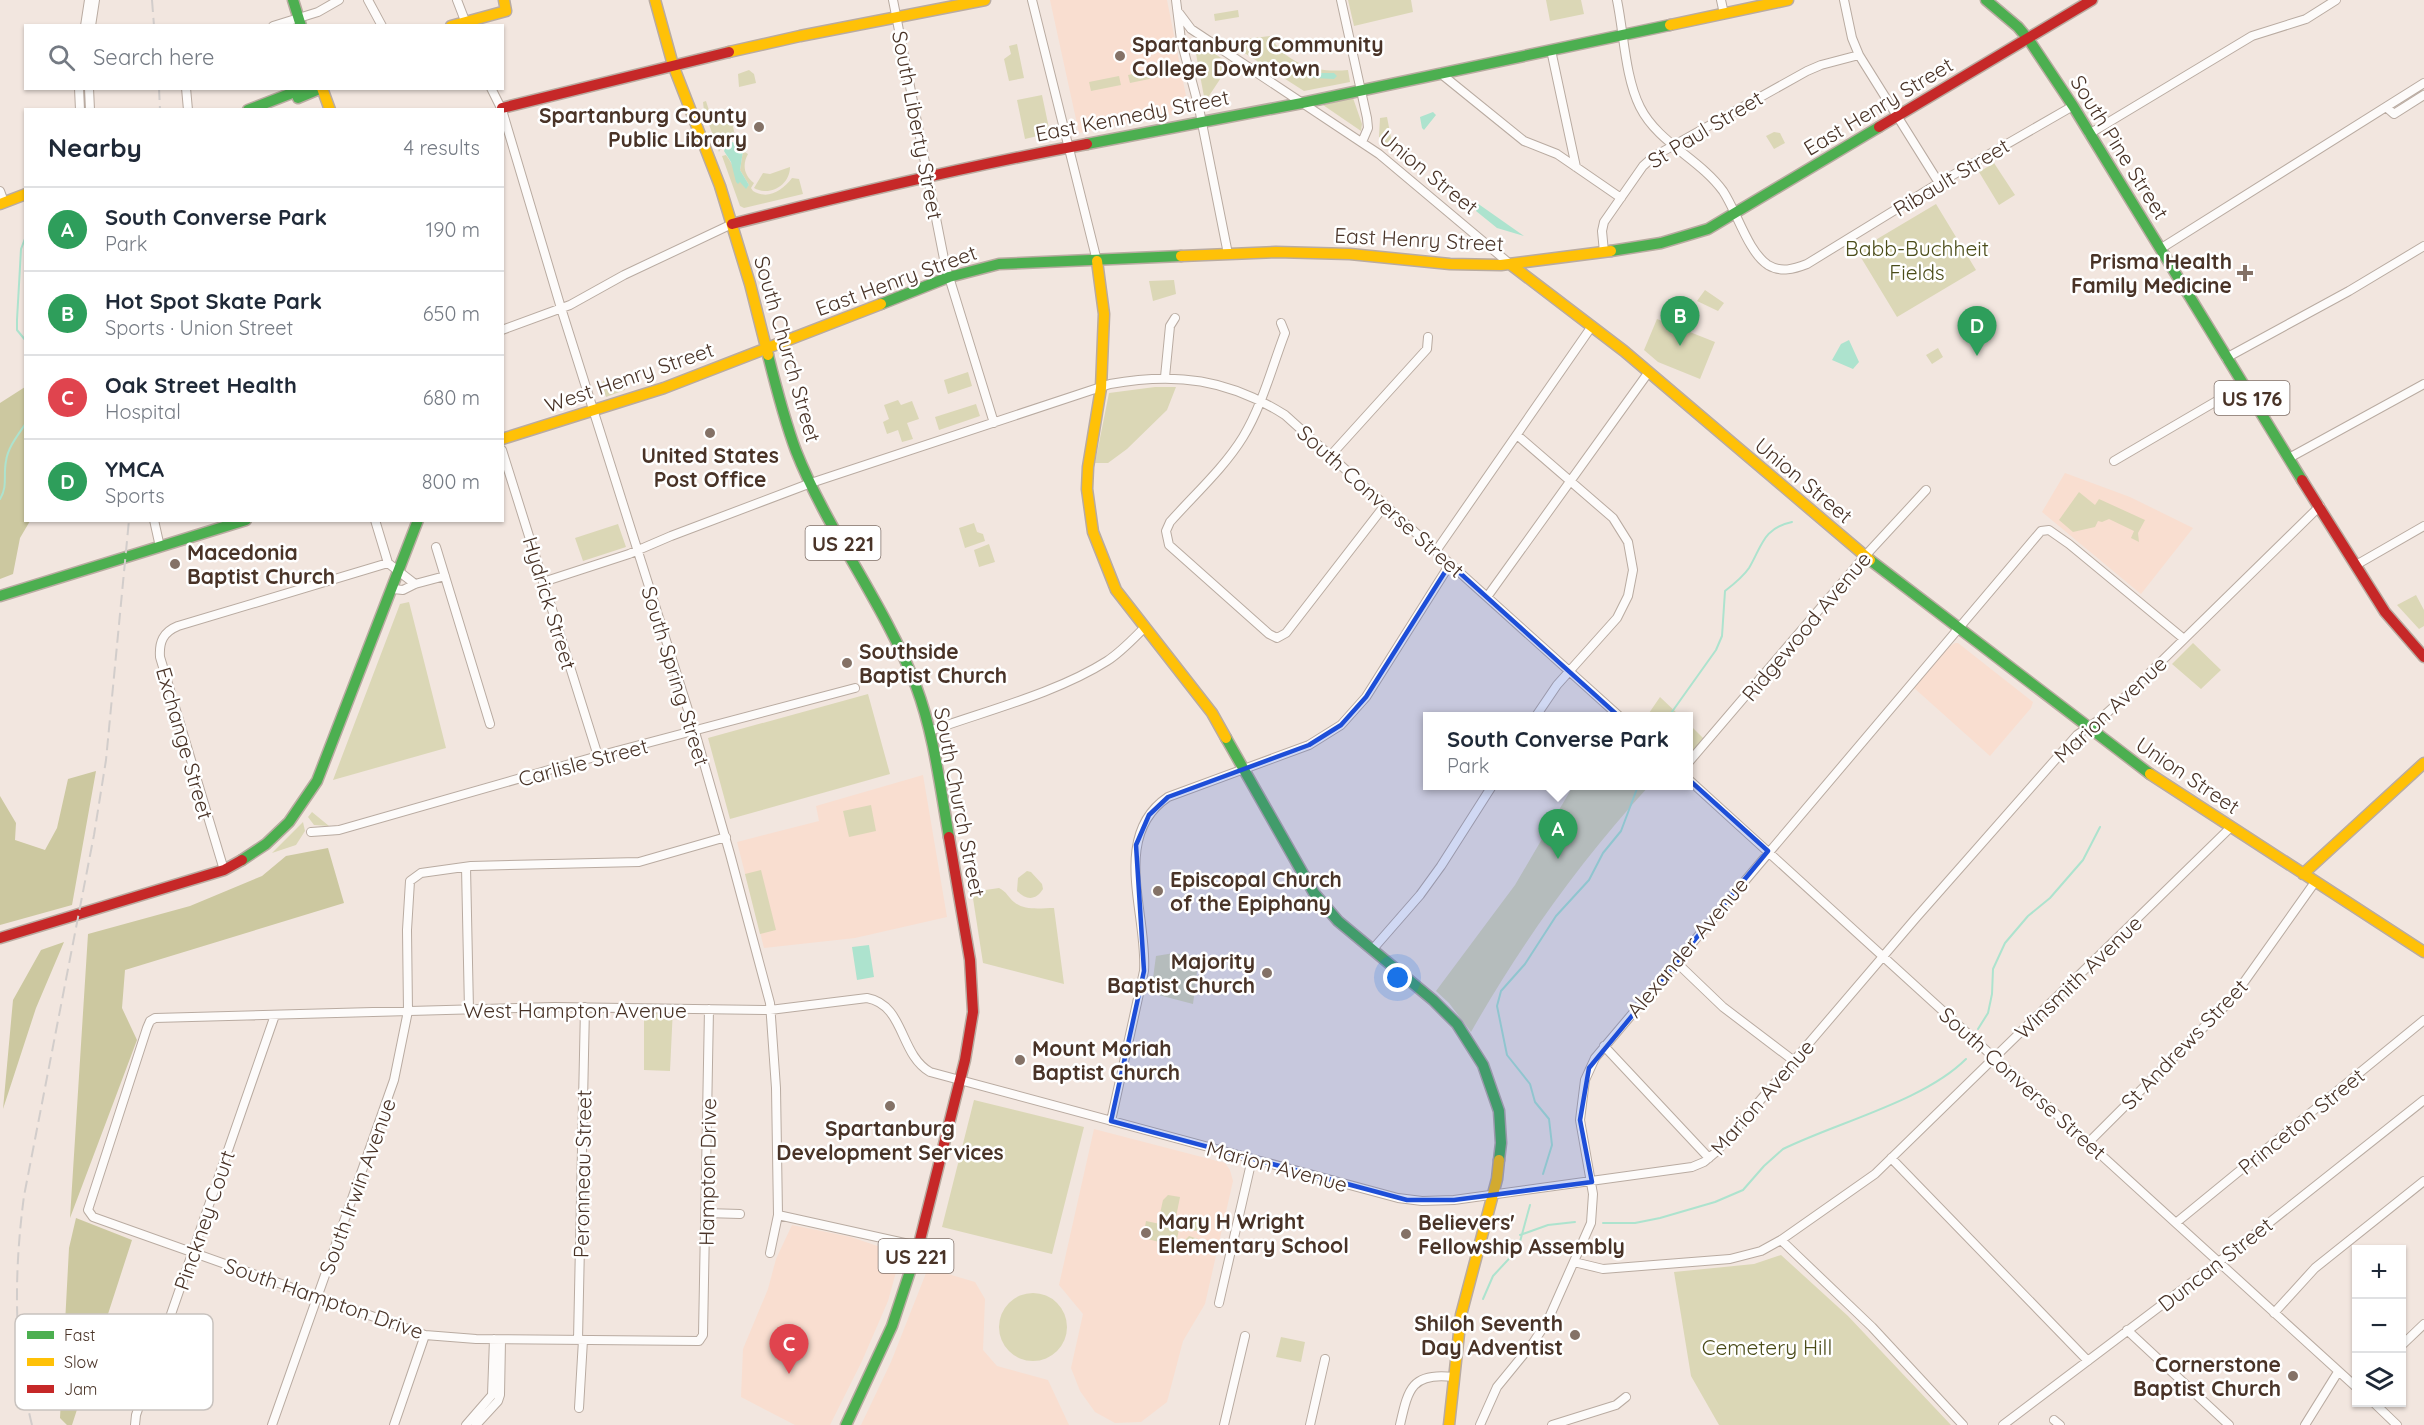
<!DOCTYPE html>
<meta charset="utf-8">
<style>
body{margin:0;font-family:Quicksand,sans-serif;background:#f2f2f3;color:#1f2937}
.controls{position:absolute;right:18px;bottom:18px;display:grid;overflow:hidden;border-radius:0px;box-shadow:0 2px 4px #0004}
.controls button{width:54px;height:54px;display:grid;place-items:center;padding:0;border:0;border-bottom:2px solid #e0e1e3;background:#fff;color:#1f2937;font:30px sans-serif}
.you{position:absolute;left:1398px;top:978px;width:21px;height:21px;margin:-15px;border:4px solid #fff;border-radius:50%;background:#1a73e8;box-shadow:0 0 0 9px #1a73e833}
.badge{display:grid;place-items:center;width:39px;height:39px;border-radius:50%;background:#111827;color:#fff;font-size:20px;font-weight:700}
.pin{position:absolute;translate:-50% -50px;filter:drop-shadow(0 2px 3px #0008)}
.pin::after{content:'';position:absolute;top:32px;width:21px;height:18px;background:inherit;clip-path:polygon(0 0,100% 0,50% 100%)}
.popup{position:absolute;left:1423px;top:712px;width:270px;height:78px;box-sizing:border-box;display:grid;place-content:center;border-radius:0px;background:#fff;filter:drop-shadow(0 2px 4px #0005);font-size:20px;white-space:nowrap;color:#747a83}
.popup b{font-size:22px;color:#1f2937}
.popup::after{content:'';position:absolute;left:50%;top:100%;margin-left:-12px;border:12px solid transparent;border-top-color:#fff}
.list{margin:0;padding:0;list-style:none}
h2{display:flex;justify-content:space-between;align-items:center;height:78px;margin:0;padding:0 24px;font-size:26px}
h2 small{font-size:20px;font-weight:400;color:#747a83}
.list li{display:grid;grid-template-columns:39px 1fr auto;gap:18px;align-items:center;box-sizing:border-box;height:84px;padding:0 24px;border-top:2px solid #e0e1e3}
.list b{display:block;font-size:22px;white-space:nowrap}
.list p{margin:0;font-size:20px;white-space:nowrap;color:#747a83}
.list em{font-size:20px;font-style:normal;color:#747a83}
.icon{flex:none;width:33px;height:33px;fill:none;stroke:currentColor;stroke-width:2;stroke-linecap:round;stroke-linejoin:round}
.map{position:relative;flex:none;width:2424px;height:1425px;overflow:hidden}
.search{position:absolute;background:#fff;box-shadow:0 2px 4px #0004;left:24px;top:24px;width:480px;height:66px;display:flex;align-items:center;gap:15px;box-sizing:border-box;padding:0 21px;border-radius:0px;color:#747a83;font-size:22px}
.panel{position:absolute;background:#fff;box-shadow:0 2px 4px #0004;left:24px;top:108px;width:480px;height:414px;border-radius:0px}
.map>svg:first-child{display:block}
.built{fill:#f9ded0}
.green{fill:#dbd7b6}
.forest{fill:#ccc8a0}
.water{fill:#ade3ce}
.lines{fill:none;stroke-linecap:round;stroke-linejoin:round}
.stream{stroke:#ade3ce;stroke-width:2}
.street-casing{stroke:#b9aba1;stroke-width:10}
.fast-casing{stroke:#b9aba1;stroke-width:13}
.slow-casing{stroke:#b9aba1;stroke-width:13}
.jam-casing{stroke:#b9aba1;stroke-width:13}
.street{stroke:#fdfbfa;stroke-width:8}
.fast{stroke:#4caf50;stroke-width:10}
.slow{stroke:#ffc107;stroke-width:10}
.jam{stroke:#c62828;stroke-width:10}
.rail{stroke:#d2cdcb;stroke-width:2;stroke-dasharray:12 6;stroke-linecap:butt}
.marked{fill:#1d4ed8;fill-opacity:0.2;stroke:#1d4ed8;stroke-width:4.5;stroke-linejoin:round}
.poi-dot{fill:#847267;stroke:#fff;stroke-width:2}
.labels{text-anchor:middle;dominant-baseline:central;stroke-width:5;stroke-linejoin:round;paint-order:stroke}
.shield{fill:#fff;stroke:#807068;stroke-width:1.5}
.shield-label{font-size:20px;font-weight:bold;fill:#493327}
.poi-label{font-size:21px;font-weight:bold;fill:#493327;stroke:#fff;text-anchor:start}
.street-label{font-size:21px;fill:#493327;stroke:#fff}
.park-label{font-size:21px;fill:#4b4c19;stroke:#fff}
.key{fill:#fff;stroke:#c8c2be;stroke-width:1.5}
.key-label{font-size:16px;fill:#493327}
</style>
<div class="map">
<svg width="2424" height="1425" viewBox="0 0 2424 1425">
<rect width="100%" height="100%" fill="#f2e6df"/>
<path class="built" d="M1050,0H1167L1189,111L1079,133Z
M2065,473L2130,497L2193,528L2141,594L2042,512Z
M1955,643H1958L2033,702L2031,708L1990,756L1913,687L1947,648Z
M923,775L947,917L855,938L764,948L737,842L819,821L816,806Z
M1094,1129L1225,1163L1230,1170L1233,1181L1205,1304L1183,1341L1167,1402L1141,1422L1115,1423L1095,1412L1080,1391L1071,1368L1083,1314L1059,1285Z
M792,1225L851,1237L901,1254L888,1301L862,1361L830,1425H795L741,1397L743,1349L768,1289L776,1259Z
M928,1268L975,1282L985,1299L983,1350L997,1366L1048,1380L1069,1425H861L891,1362Z"/>
<path class="green" d="M1348,0H1411L1413,12L1354,26Z
M1546,0H1581L1584,14L1550,21Z
M1238,10L1239,17L1215,21L1214,14Z
M1270,36C1287,65 1317,73 1348,70L1350,82L1304,91L1232,45L1237,40Z
M1196,41L1230,64L1205,102L1194,43Z
M1017,44L1024,78L1009,81L1004,59L1011,54L1009,46Z
M1158,69L1159,77L1130,83L1128,75Z
M749,70L754,74L756,83L739,87L738,74Z
M1119,76L1121,85L1091,91L1089,82Z
M1042,95L1050,133L1025,139L1017,100Z
M1353,98L1362,124L1361,131L1323,105Z
M706,101L712,120L730,115L736,139C724,136 723,145 719,152L704,111L703,102Z
M1387,117L1393,148L1379,137L1380,118Z
M1774,132L1780,133L1785,143L1774,149L1766,136Z
M743,151L748,154C742,165 744,175 754,183L751,188L753,191C768,200 782,191 792,178L799,179L803,194L744,208L740,206L722,156L726,155C734,165 737,179 746,188L749,185L740,170Z
M1994,163L2015,195L1999,205L1979,172Z
M790,167C790,185 770,197 754,188L763,173L770,174Z
M1936,204L1976,270L1897,317L1857,251Z
M1174,280L1176,294L1153,301L1149,281Z
M1705,290L1724,303L1718,311L1697,301Z
M1657,319L1715,342L1700,379L1658,362L1644,350Z
M1938,348L1943,357L1932,364L1926,355Z
M968,372L972,386L948,394L944,380Z
M618,376L621,378L625,390L606,397L602,384L603,381L613,379Z
M1155,387H1176L1167,410L1127,449L1108,463H1095L1109,393Z
M898,400L901,405L912,401L919,419L907,423L913,439L902,442L898,430L887,434L883,422L889,419L884,405Z
M976,404L980,416L939,430L935,417Z
M2079,492L2095,505L2099,499L2145,520L2138,533L2139,542L2131,538L2134,531L2109,519L2102,522L2098,521L2095,527L2073,532L2059,520Z
M974,523L977,532L983,534L985,541L965,548L959,528Z
M618,524L626,547L583,561L575,538Z
M989,544L995,562L979,567L974,550Z
M2416,595L2424,610V626L2419,629L2397,605Z
M409,602L446,748L333,780L400,604Z
M2193,643L2221,670L2201,689L2172,664Z
M868,694L890,774L730,819L708,738Z
M1660,697L1680,716H1647Z
M1689,724L1707,742L1689,763Z
M1573,786H1649C1581,860 1521,944 1471,1032L1449,1003L1436,991L1515,885Z
M871,805L876,831L849,837L843,811Z
M312,812L329,826L314,825L308,817Z
M303,822L305,831L296,845L272,853Z
M761,870L776,930L760,934L745,874Z
M1027,871L1031,872L1042,884L1043,889C1036,900 1027,901 1017,891L1018,878Z
M999,888C1007,892 1008,897 1014,902C1024,911 1041,908 1054,908L1064,984L983,963L972,892Z
M1174,953L1199,957L1193,1004L1151,993L1156,956Z
M644,1008H673L670,1071L644,1070Z
M974,1100L1084,1127L1052,1254L942,1227Z
M1168,1195L1180,1197L1175,1222L1159,1218L1163,1200Z
M1187,1217L1203,1219L1204,1225L1201,1230L1195,1231L1180,1226L1181,1222Z
M1146,1221L1179,1228L1176,1246L1143,1238Z
M1189,1236L1198,1239L1195,1247L1185,1249L1182,1243Z
M1781,1255L1848,1316L1951,1425H1719L1691,1376L1674,1272L1754,1264Z
M999 1327a34 34 0 1 1 68 0a34 34 0 1 1-68 0Z
M1281,1337L1305,1342L1301,1362L1276,1357Z"/>
<path class="forest" d="M25,387L26,520L30,521L20,538L13,574L0,579V403Z
M96,771L72,905L0,925V796L16,823L15,840L45,850L57,828L68,779Z
M328,848L344,903L125,970L122,1008L137,1040L70,1218L88,934L190,906L262,876L286,856Z
M64,942L36,1008L3,1109L13,1000L41,950Z
M76,1218L132,1240L72,1425H67L60,1418L69,1248Z"/>
<path class="water" d="M1301,68L1315,73H1334L1337,76L1334,79L1315,78L1299,71Z
M1433,112L1436,115L1424,130L1422,128L1420,117Z
M732,142L737,144L738,148L743,151L740,170L749,185L746,189L740,182L738,184L736,182L731,162L724,151L727,144Z
M1477,203L1524,236L1497,228L1476,211Z
M1849,340L1859,362L1853,369L1832,360L1841,344Z
M869,945L874,977L857,980L852,947Z"/>
<g class="lines">
<path class="stream" d="M26,236L21,249L17,320V330L26,341
M0,499C8,486 3,476 6,461C8,447 18,435 26,423
M1669,716L1716,650L1722,636L1725,591C1734,584 1743,577 1749,568C1762,546 1763,528 1792,522
M1978,1029L1988,1013L1992,994L1993,969L2005,943L2028,916L2050,898L2083,860L2100,827
M1543,1174L1552,1145L1549,1119L1535,1102L1530,1084L1507,1055L1497,1006L1501,991L1525,964L1556,916L1589,880L1603,853L1621,831L1638,786
M1603,1223H1635L1660,1218L1715,1202L1743,1190L1764,1166L1783,1149C1838,1122 1924,1101 1966,1059
M1520,1235L1548,1225L1575,1222
M1483,1299L1493,1276L1518,1249L1530,1205"/>
<defs>
<path id="street" d="M368,0L382,26
M457,0L467,26
M893,0L945,264L994,423
M1032,0L1097,261
M1176,0L1181,40L1199,108L1228,254
M1341,0L1367,118L1368,128L1362,142
M1617,0C1624,34 1625,77 1640,107C1658,143 1700,159 1723,191C1737,212 1748,252 1768,265C1781,273 1794,269 1807,264L1939,183L2073,106
M1721,0L1724,14
M1844,0L1852,38L1859,55L1939,183
M1179,13L1191,29L1379,154L1510,264
M85,26L89,0
M91,26L95,0
M273,26L318,12L339,0
M1551,50L1576,167
M1440,73L1524,141L1557,154L1621,198
M79,88L80,110
M89,88L90,110
M186,88L188,110
M491,88L502,110
M2386,107L2394,114L2424,95
M502,110L561,308L695,732L730,854L770,1003L776,1088L778,1215L770,1253
M2089,134L2252,36L2306,19L2336,0
M0,191L4,202
M2160,249L2424,83
M1604,252L1602,231L1604,222L1643,166L1653,157L1807,71L1821,65L1859,55
M1281,323L1285,333C1272,367 1262,406 1243,437C1224,468 1194,495 1170,522L1166,531L1169,545L1269,634L1277,638L1286,633L1385,505
M502,330L570,305L624,275L732,224
M2226,358L2349,291L2424,246
M1165,377L1170,326L1175,318
M1517,435L1613,518L1628,542L1633,570L1628,596L1617,618L1557,685L1536,716
M502,450L598,756
M1331,455L1427,349L1428,337
M2289,458L2424,384
M2114,461L2244,385
M154,520L160,547
M375,520L388,563L415,584
M436,547L490,724
M1436,551L1592,326
M2356,565L2424,526
M543,582L629,554L671,536L811,483L1110,384C1176,372 1228,379 1285,415L1619,716
M393,589L403,590L415,584L445,576
M1487,597L1648,373
M930,731C985,711 1057,693 1107,661C1121,652 1133,639 1145,627
M1688,763L1865,556L1926,490
M1688,779L2356,1387
M311,832L339,830L598,756L855,688
M466,867L469,1010
M224,870L160,657C159,642 163,632 178,626L388,563
M1372,950L1420,895L1441,866L1492,786
M1675,961L1723,1007L1794,1061
M709,1009L703,1335L699,1341L476,1339L425,1335L93,1217L88,1210L147,1028L150,1021L155,1018L554,1007L770,1010L867,998C905,1005 899,1054 930,1072L1398,1198L1422,1201L1454,1200L1692,1167L1704,1162L1716,1152L1915,919L2077,735L2099,720L2127,695L2320,506
M1604,1046L1709,1158
M1111,1121L1144,971C1148,915 1110,836 1168,797L1309,745L1341,725L1366,697L1450,564
M2089,1142L2232,999L2315,882
M1891,1158L2088,1361
M706,1213L740,1214
M778,1215L918,1246
M2177,1222L2424,1020
M1781,1240L1872,1327L1963,1425
M1574,1262L1603,1269L1730,1259L1761,1251L1781,1240L1875,1174L2231,827
M1219,1303L1252,1159
M2274,1313L2315,1268L2424,1181
M2127,1330L2229,1425
M578,1340L585,1007
M2402,1345L2424,1324
M2373,1402L2397,1425
M579,1408L583,1340
M2054,1420L2060,1425
M135,1425L136,1415L275,1015
M272,1425L394,1080L408,1011L407,930L410,881L421,873L471,866L639,862L726,837
M394,1425L425,1335
M466,1425L492,1395L494,1339
M476,1425L498,1401L500,1395L501,1340
M1224,1425L1245,1336
M1310,1425L1325,1359
M1400,1425C1408,1390 1411,1372 1453,1377
M1480,1425L1497,1387L1533,1343L1548,1320L1591,1223L1593,1194L1580,1120L1585,1080L1595,1058L2041,531L2049,530L2069,544L2184,639
M1552,1425L1616,1405L1626,1397
M2003,1425L2241,1245L2424,1100
M2305,1425L2338,1372"/>
<path id="fast" d="M293,0L301,26
M1986,0L2018,27L2029,40L2073,106L2302,480
M298,98L322,88
M248,110L305,88
M1087,144L1302,103L1670,25
M1611,251L1661,243L1708,229L1879,127
M881,304L949,277L999,264L1181,256
M768,355C776,387 784,419 796,451C828,532 884,603 916,686C934,734 940,786 949,837
M1870,560L2150,774
M0,596L246,520
M1226,738L1314,893L1338,921L1433,1000L1457,1024L1483,1065L1499,1111L1501,1143L1499,1160
M242,860L266,844L289,822L317,781L418,520
M846,1425L892,1326L919,1244"/>
<path id="slow" d="M655,0L673,65L720,186L750,284L768,355
M1670,25L1788,0
M451,26L506,11L504,0
M729,52L800,36L985,0
M322,88L330,110
M0,204L26,194
M1181,256L1276,252L1350,254L1450,264L1501,265L1611,251
M1097,261L1104,314L1101,388L1088,467L1087,489L1093,532L1116,590L1212,713L1226,738
M1510,264L1624,351L1870,560
M502,439L664,388L881,304
M2150,774L2424,952
M2303,874L2424,763
M1449,1425L1461,1315L1497,1179L1499,1160"/>
<path id="jam" d="M502,108L729,52
M1879,127L2092,0
M732,224C850,194 968,166 1087,144
M2302,480L2385,612L2424,657
M0,938L224,870L242,860
M919,1244L965,1060L973,1012L970,960L949,837"/>
</defs>
<use href="#street" class="street-casing"/>
<use href="#fast" class="fast-casing"/>
<use href="#slow" class="slow-casing"/>
<use href="#jam" class="jam-casing"/>
<use href="#street" class="street"/>
<use href="#fast" class="fast"/>
<use href="#slow" class="slow"/>
<use href="#jam" class="jam"/>
<path class="rail" d="M152,0L154,26
M159,88L160,110
M32,1425C13,1350 14,1271 24,1196L94,835L106,760L129,520"/>
</g>
<path class="marked" d="M1450,564L1768,851L1589,1068L1580,1120L1592,1182L1454,1200H1407L1111,1121L1144,971L1136,845L1149,815L1168,797L1309,745L1341,725L1366,697Z"/>
<g class="poi-dot">
<circle cx="1120" cy="56" r="6"/>
<circle cx="759" cy="127" r="6"/>
<path d="M2242 264h6v6h6v6h-6v6h-6v-6h-6v-6h6z"/>
<circle cx="710" cy="433" r="6"/>
<circle cx="175" cy="564" r="6"/>
<circle cx="847" cy="663" r="6"/>
<circle cx="1158" cy="891" r="6"/>
<circle cx="1267" cy="973" r="6"/>
<circle cx="1020" cy="1060" r="6"/>
<circle cx="890" cy="1106" r="6"/>
<circle cx="1146" cy="1233" r="6"/>
<circle cx="1406" cy="1234" r="6"/>
<circle cx="1575" cy="1335" r="6"/>
<circle cx="2293" cy="1376" r="6"/>
</g>
<g class="labels">
<g class="shield">
<rect x="2214.5" y="381" width="75" height="34" rx="4.5"/>
<rect x="805.5" y="526" width="75" height="34" rx="4.5"/>
<rect x="878.5" y="1239" width="75" height="34" rx="4.5"/>
</g>
<g class="shield-label">
<text x="2252" y="398">US 176</text>
<text x="843" y="543">US 221</text>
<text x="916" y="1256">US 221</text>
</g>
<g class="poi-label">
<text x="1132" y="44">Spartanburg Community<tspan x="1132" dy="24">College Downtown</tspan></text>
<text x="747" y="115" text-anchor="end">Spartanburg County<tspan x="747" dy="24">Public Library</tspan></text>
<text x="2232" y="261" text-anchor="end">Prisma Health<tspan x="2232" dy="24">Family Medicine</tspan></text>
<text x="710" y="455" text-anchor="middle">United States<tspan x="710" dy="24">Post Office</tspan></text>
<text x="187" y="552">Macedonia<tspan x="187" dy="24">Baptist Church</tspan></text>
<text x="859" y="651">Southside<tspan x="859" dy="24">Baptist Church</tspan></text>
<text x="1170" y="879">Episcopal Church<tspan x="1170" dy="24">of the Epiphany</tspan></text>
<text x="1255" y="961" text-anchor="end">Majority<tspan x="1255" dy="24">Baptist Church</tspan></text>
<text x="1032" y="1048">Mount Moriah<tspan x="1032" dy="24">Baptist Church</tspan></text>
<text x="890" y="1128" text-anchor="middle">Spartanburg<tspan x="890" dy="24">Development Services</tspan></text>
<text x="1158" y="1221">Mary H Wright<tspan x="1158" dy="24">Elementary School</tspan></text>
<text x="1418" y="1222">Believers'<tspan x="1418" dy="24">Fellowship Assembly</tspan></text>
<text x="1563" y="1323" text-anchor="end">Shiloh Seventh<tspan x="1563" dy="24">Day Adventist</tspan></text>
<text x="2281" y="1364" text-anchor="end">Cornerstone<tspan x="2281" dy="24">Baptist Church</tspan></text>
</g>
<g class="street-label">
<text transform="translate(1878 106) rotate(-31)">East Henry Street</text>
<text transform="translate(1132 115) rotate(-11)">East Kennedy Street</text>
<text transform="translate(918 125) rotate(79)">South Liberty Street</text>
<text transform="translate(1705 129) rotate(-31)">St Paul Street</text>
<text transform="translate(2120 147) rotate(58)">South Pine Street</text>
<text transform="translate(1429 172) rotate(39)">Union Street</text>
<text transform="translate(1951 177) rotate(-31)">Ribault Street</text>
<text transform="translate(1419 239) rotate(3)">East Henry Street</text>
<text transform="translate(896 280) rotate(-20)">East Henry Street</text>
<text transform="translate(788 349) rotate(74)">South Church Street</text>
<text transform="translate(629 377) rotate(-19)">West Henry Street</text>
<text transform="translate(1804 480) rotate(40)">Union Street</text>
<text transform="translate(1381 501) rotate(42)">South Converse Street</text>
<text transform="translate(550 603) rotate(73)">Hydrick Street</text>
<text transform="translate(1806 626) rotate(-50)">Ridgewood Avenue</text>
<text transform="translate(676 676) rotate(73)">South Spring Street</text>
<text transform="translate(2110 709) rotate(-43)">Marion Avenue</text>
<text transform="translate(185 743) rotate(74)">Exchange Street</text>
<text transform="translate(583 762) rotate(-15)">Carlisle Street</text>
<text transform="translate(2188 775) rotate(34)">Union Street</text>
<text transform="translate(960 802) rotate(79)">South Church Street</text>
<text transform="translate(1687 947) rotate(-50)">Alexander Avenue</text>
<text transform="translate(2078 977) rotate(-44)">Winsmith Avenue</text>
<text x="575" y="1010">West Hampton Avenue</text>
<text transform="translate(2184 1044) rotate(-46)">St Andrews Street</text>
<text transform="translate(2023 1083) rotate(42)">South Converse Street</text>
<text transform="translate(1762 1097) rotate(-49)">Marion Avenue</text>
<text transform="translate(2301 1121) rotate(-39)">Princeton Street</text>
<text transform="translate(1277 1166) rotate(15)">Marion Avenue</text>
<text transform="translate(707 1172) rotate(-89)">Hampton Drive</text>
<text transform="translate(582 1174) rotate(-89)">Peronneau Street</text>
<text transform="translate(357 1186) rotate(-70)">South Irwin Avenue</text>
<text transform="translate(204 1220) rotate(-71)">Pinckney Court</text>
<text transform="translate(2215 1264) rotate(-38)">Duncan Street</text>
<text transform="translate(324 1298) rotate(19)">South Hampton Drive</text>
</g>
<g class="park-label">
<text x="1917" y="248">Babb-Buchheit<tspan x="1917" dy="24">Fields</tspan></text>
<text x="1767" y="1347">Cemetery Hill</text>
</g>
</g>
<rect x="15" y="1314" width="198" height="96" rx="9" class="key"/>
<rect x="27" y="1331" width="27" height="8" fill="#4caf50"/>
<rect x="27" y="1358" width="27" height="8" fill="#ffc107"/>
<rect x="27" y="1385" width="27" height="8" fill="#c62828"/>
<g class="key-label">
<text x="64" y="1341">Fast</text>
<text x="64" y="1368">Slow</text>
<text x="64" y="1395">Jam</text>
</g>
</svg>
<div class="controls">
<button>+</button>
<button>−</button>
<button><svg class="icon" aria-label="layers" viewBox="0 0 24 24"><path d="M12 4l9 5-9 5-9-5zM3 14l9 5 9-5"/></svg></button>
</div>
<div class="you"></div>
<div class="pin badge" style="left:1558px;top:859px;background:#2e9e5b">A</div>
<div class="popup"><b>South Converse Park</b>Park</div>
<div class="pin badge" style="left:1680px;top:346px;background:#2e9e5b">B</div>
<div class="pin badge" style="left:789px;top:1374px;background:#e0444e">C</div>
<div class="pin badge" style="left:1977px;top:356px;background:#2e9e5b">D</div>
<div class="search"><svg class="icon" aria-label="search" viewBox="0 0 24 24"><circle cx="10" cy="10" r="6"/><path d="M15 15l6 6"/></svg>Search here</div>
<section class="panel">
<h2>Nearby<small>4 results</small></h2>
<ul class="list">
<li><span class="badge" style="background:#2e9e5b">A</span><div><b>South Converse Park</b><p>Park</p></div><em>190 m</em></li>
<li><span class="badge" style="background:#2e9e5b">B</span><div><b>Hot Spot Skate Park</b><p>Sports · Union Street</p></div><em>650 m</em></li>
<li><span class="badge" style="background:#e0444e">C</span><div><b>Oak Street Health</b><p>Hospital</p></div><em>680 m</em></li>
<li><span class="badge" style="background:#2e9e5b">D</span><div><b>YMCA</b><p>Sports</p></div><em>800 m</em></li>
</ul>
</section>
</div>
